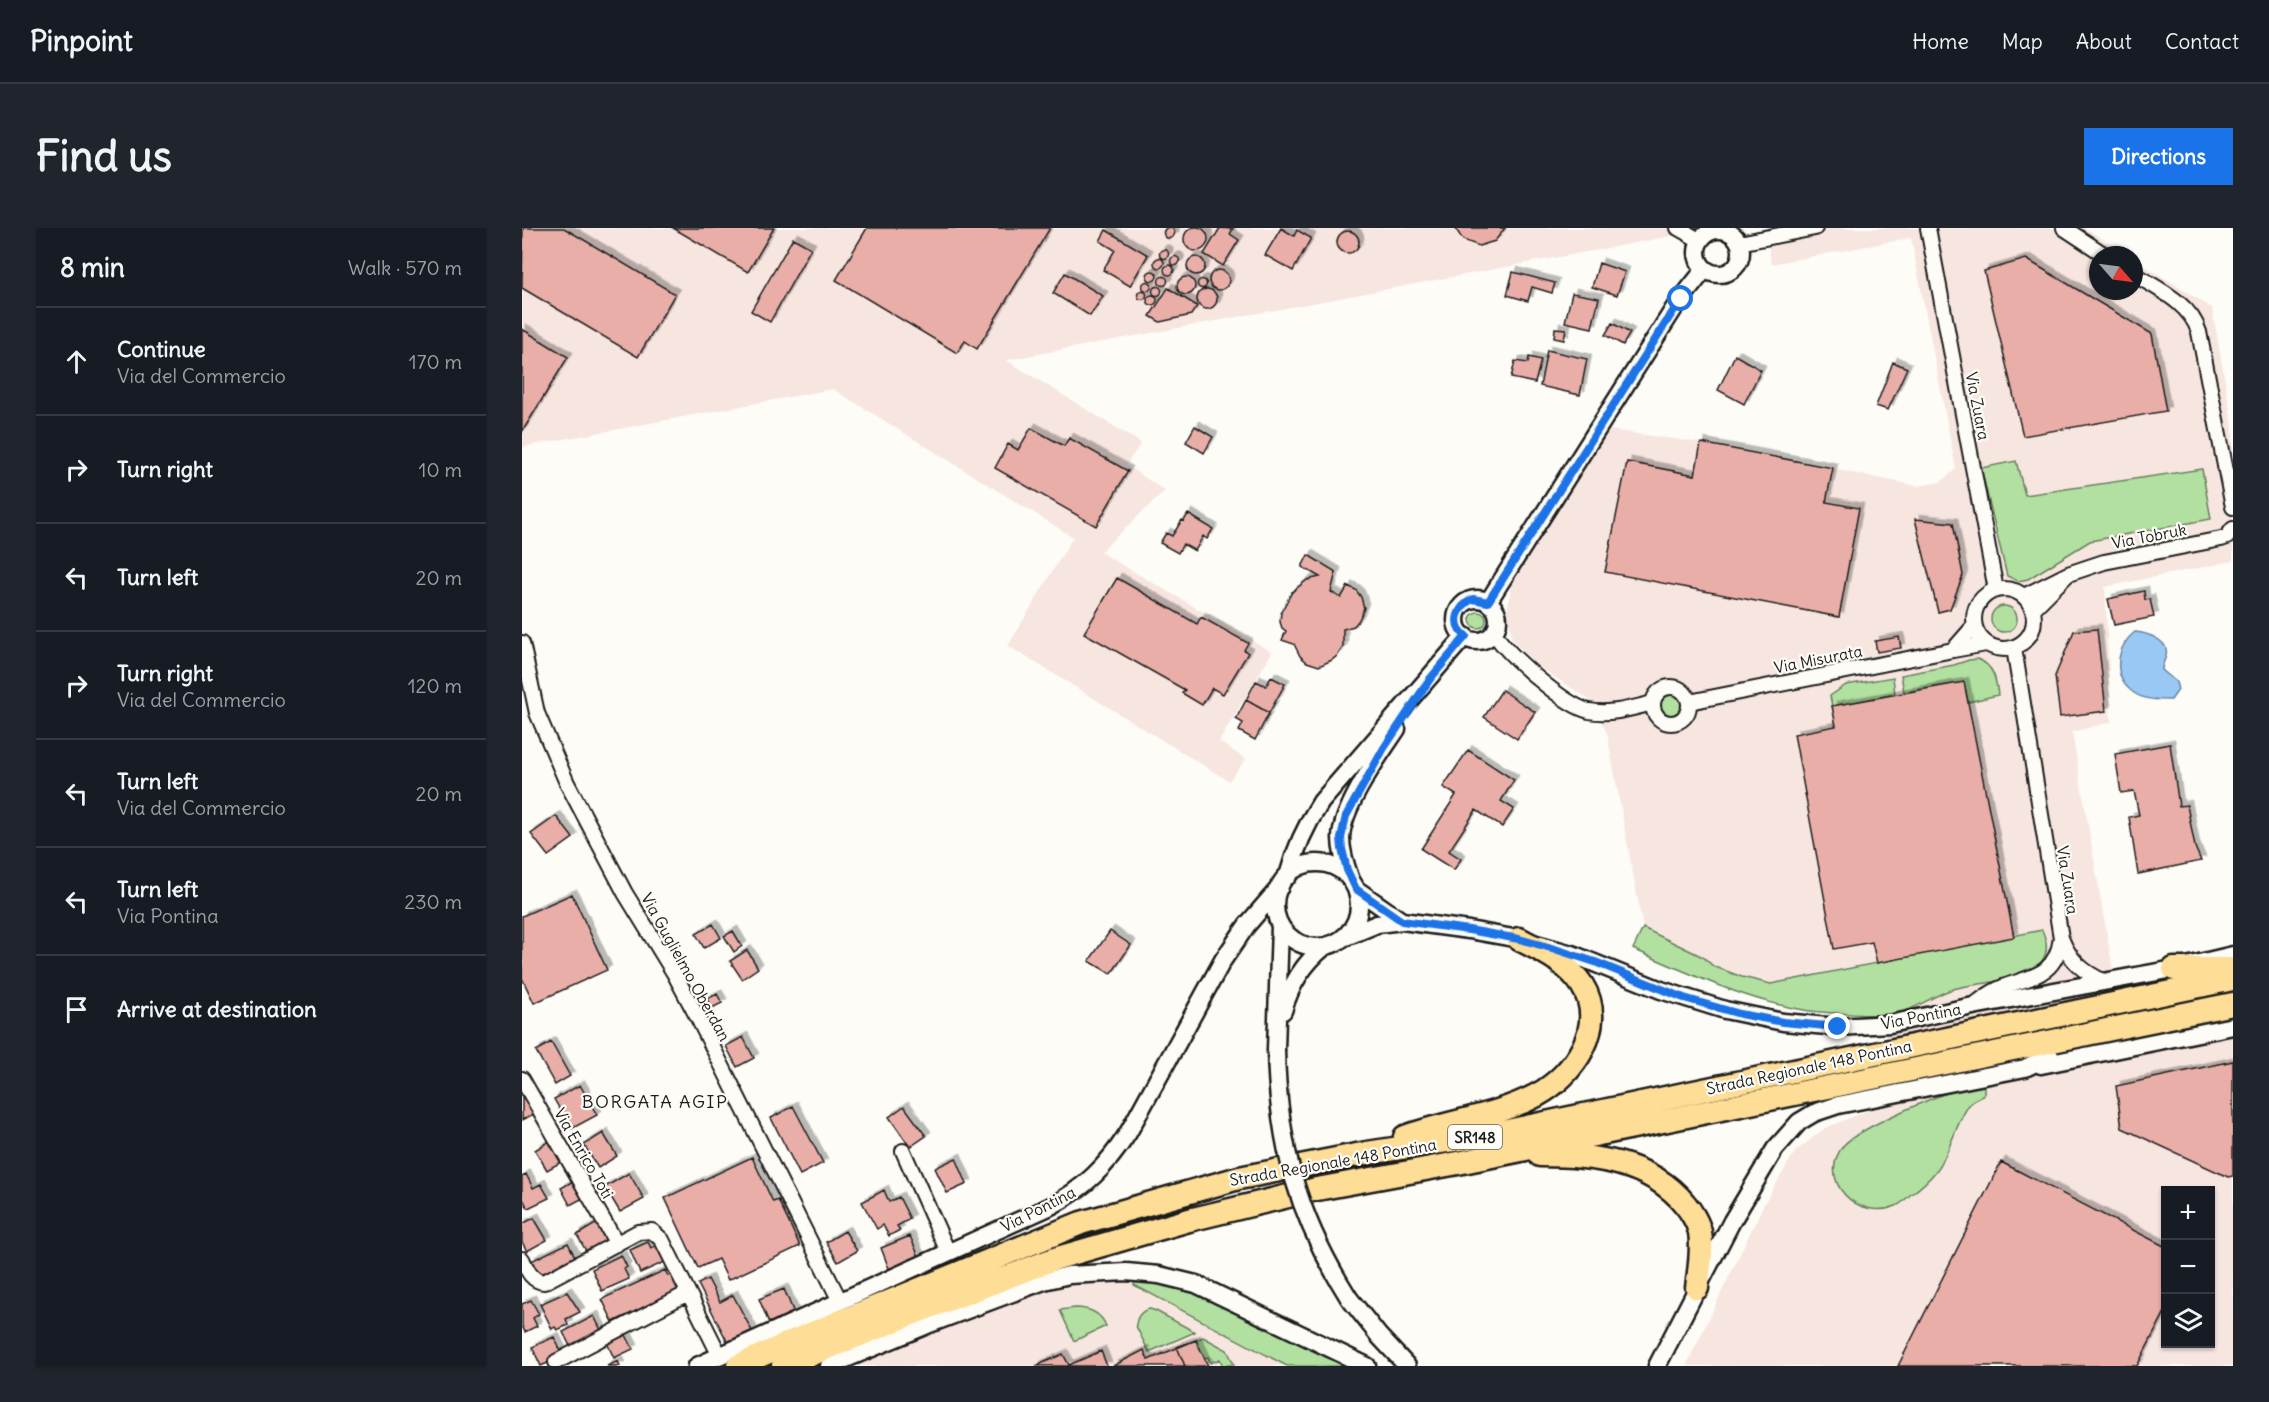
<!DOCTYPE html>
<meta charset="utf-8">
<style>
body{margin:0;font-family:Delius,sans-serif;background:#20242c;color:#f1f3f6}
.controls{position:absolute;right:18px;bottom:18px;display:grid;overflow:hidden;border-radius:0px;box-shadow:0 2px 4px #0004}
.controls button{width:54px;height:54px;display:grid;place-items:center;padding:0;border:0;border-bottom:2px solid #363941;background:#171b24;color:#f1f3f6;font:30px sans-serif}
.compass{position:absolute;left:1567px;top:18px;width:54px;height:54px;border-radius:50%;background:#171b24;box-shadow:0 2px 4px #0004;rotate:118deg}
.stop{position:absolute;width:18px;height:18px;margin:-14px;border:4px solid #1a73e8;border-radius:50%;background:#fff}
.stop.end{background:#1a73e8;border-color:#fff;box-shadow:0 2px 6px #0008}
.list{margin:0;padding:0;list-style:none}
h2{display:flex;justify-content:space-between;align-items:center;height:78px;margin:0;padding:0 24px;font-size:26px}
h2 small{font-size:20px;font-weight:400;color:#9ea1a6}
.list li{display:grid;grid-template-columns:39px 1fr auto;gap:18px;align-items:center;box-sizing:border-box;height:108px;padding:0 24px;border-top:2px solid #363941}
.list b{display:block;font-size:22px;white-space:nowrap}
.list p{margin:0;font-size:20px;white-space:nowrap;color:#9ea1a6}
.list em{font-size:20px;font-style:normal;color:#9ea1a6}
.icon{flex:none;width:33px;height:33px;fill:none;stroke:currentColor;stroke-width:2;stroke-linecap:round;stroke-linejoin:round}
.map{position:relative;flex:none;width:1711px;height:1138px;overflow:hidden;border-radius:0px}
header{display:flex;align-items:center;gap:36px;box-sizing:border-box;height:84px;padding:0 30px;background:#171b24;border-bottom:2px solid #363941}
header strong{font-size:28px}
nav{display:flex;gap:33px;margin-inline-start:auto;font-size:21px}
.intro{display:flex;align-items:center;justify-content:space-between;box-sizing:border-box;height:144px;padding:0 36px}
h1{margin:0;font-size:42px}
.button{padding:15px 27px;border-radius:0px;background:#1a73e8;color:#fff;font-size:21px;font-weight:700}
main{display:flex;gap:36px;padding:0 36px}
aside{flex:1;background:#171b24;border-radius:0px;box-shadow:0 2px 4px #0004}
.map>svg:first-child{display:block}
.built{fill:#f7e5df;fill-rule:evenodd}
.green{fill:#b1e0a0;stroke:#667e5e;stroke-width:1.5}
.water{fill:#99c8f4;stroke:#67839e;stroke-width:1.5}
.building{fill:#e9aea7;stroke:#1c1c1c;stroke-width:1.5;filter:url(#shadow)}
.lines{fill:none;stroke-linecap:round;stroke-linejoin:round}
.minor-casing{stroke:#1c1c1c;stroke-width:18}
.tertiary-casing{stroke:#1c1c1c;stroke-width:21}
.trunk-casing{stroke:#1c1c1c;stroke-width:27}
.minor{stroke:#fdfcf7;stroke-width:14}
.tertiary{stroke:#fdfcf7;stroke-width:16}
.trunk{stroke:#fedd96;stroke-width:22}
.tertiary-bridge-casing{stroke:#1c1c1c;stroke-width:21;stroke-linecap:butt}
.tertiary-bridge{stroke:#fdfcf7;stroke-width:16}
.route{stroke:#1a73e8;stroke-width:8}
.labels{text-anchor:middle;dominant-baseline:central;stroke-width:4.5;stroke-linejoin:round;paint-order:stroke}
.shield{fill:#fdfcf7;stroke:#605f5e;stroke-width:1.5}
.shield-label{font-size:15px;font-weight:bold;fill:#1c1c1c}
.street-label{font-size:16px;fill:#1c1c1c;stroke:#fdfcf7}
.neighbourhood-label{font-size:18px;letter-spacing:1.5px;fill:#1c1c1c;stroke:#fdfcf7}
</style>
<header>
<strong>Pinpoint</strong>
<nav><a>Home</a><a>Map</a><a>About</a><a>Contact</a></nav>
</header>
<div class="intro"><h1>Find us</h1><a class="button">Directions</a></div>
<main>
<aside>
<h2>8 min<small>Walk · 570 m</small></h2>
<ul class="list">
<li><svg class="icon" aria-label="ahead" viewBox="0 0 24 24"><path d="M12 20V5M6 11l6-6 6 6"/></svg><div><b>Continue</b><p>Via del Commercio</p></div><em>170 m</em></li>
<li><svg class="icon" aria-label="right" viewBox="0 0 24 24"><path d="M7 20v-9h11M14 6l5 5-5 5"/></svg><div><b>Turn right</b></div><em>10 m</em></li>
<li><svg class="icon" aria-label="left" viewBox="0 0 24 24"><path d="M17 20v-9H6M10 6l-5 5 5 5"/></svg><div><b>Turn left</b></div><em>20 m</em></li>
<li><svg class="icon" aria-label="right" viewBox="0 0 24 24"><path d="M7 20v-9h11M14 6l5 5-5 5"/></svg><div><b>Turn right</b><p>Via del Commercio</p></div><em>120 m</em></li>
<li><svg class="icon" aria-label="left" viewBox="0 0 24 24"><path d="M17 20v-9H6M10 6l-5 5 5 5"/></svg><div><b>Turn left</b><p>Via del Commercio</p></div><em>20 m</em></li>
<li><svg class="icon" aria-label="left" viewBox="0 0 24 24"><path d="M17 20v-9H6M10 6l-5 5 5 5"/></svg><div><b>Turn left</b><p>Via Pontina</p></div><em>230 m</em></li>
<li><svg class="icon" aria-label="arrive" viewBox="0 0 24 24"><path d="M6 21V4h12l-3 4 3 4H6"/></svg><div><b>Arrive at destination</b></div></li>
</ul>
</aside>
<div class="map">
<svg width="1711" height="1138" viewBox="0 0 1711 1138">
<defs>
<filter id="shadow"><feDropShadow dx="4.5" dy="-4.5" stdDeviation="0" flood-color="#0004"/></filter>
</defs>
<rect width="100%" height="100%" fill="#fdfcf7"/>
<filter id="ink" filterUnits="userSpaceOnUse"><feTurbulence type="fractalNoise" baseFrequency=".0167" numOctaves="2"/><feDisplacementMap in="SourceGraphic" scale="12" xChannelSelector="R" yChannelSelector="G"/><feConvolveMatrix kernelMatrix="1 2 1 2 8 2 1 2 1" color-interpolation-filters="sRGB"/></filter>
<g filter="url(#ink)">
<path class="built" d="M0,0H1193L484,132L619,215L604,237L643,263L578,324L750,424L697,514L724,531L707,553L486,418L551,309L311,161L0,219Z
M1244,0H1563L1606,27H1576V63H1612V31L1690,80L1711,199V333L1583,359L1589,494L1550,504L1602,806L1711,786V1138H1164L1242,976L1273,924L1303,900L1375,871L1360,787L1283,782L1202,760L1111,721L1121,700L1085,505L1068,472L1013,436L990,411L985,385L990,351L1088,202L1179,215L1396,258L1419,254L1434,241L1389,10L1249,36ZM1644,962H1688V1116H1644Z
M524,1045L674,1058L834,1138H290Z"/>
<path class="green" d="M1494,233L1503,267L1680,241L1689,291L1568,313L1506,351L1496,353L1485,348L1459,240Z
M1469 391a13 13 0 1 1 26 0a13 13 0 1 1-26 0Z
M948 392a8 8 0 1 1 16 0a8 8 0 1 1-16 0Z
M1456,431C1472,438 1474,451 1476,467L1446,474L1442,454L1382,464L1379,447L1432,437L1447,432Z
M1371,449L1373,466L1310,478L1308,468L1324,457Z
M1138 477a11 11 0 1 1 22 0a11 11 0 1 1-22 0Z
M1121,700L1181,729L1191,738L1220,749L1249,756L1520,702C1545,756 1457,752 1428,762C1411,768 1395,780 1378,785C1363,789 1299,785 1282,782C1223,772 1166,745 1111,721Z
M1462,857V867C1457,870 1450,873 1447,877C1433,896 1429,923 1415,942C1407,952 1398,960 1388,967C1384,971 1379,976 1374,978C1336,994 1294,953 1321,918C1334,902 1400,874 1422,866C1434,862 1449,860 1462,857Z
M613,1054L636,1056L662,1063L663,1059L719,1084L824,1138H765L612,1057Z
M553,1080C567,1080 579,1085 584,1098L552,1113L538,1082Z
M628,1081L634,1083L673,1104L627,1124L614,1098C614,1089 620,1082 628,1081Z
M681,1109L705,1122L712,1136L701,1138L698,1131L688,1135L686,1129L682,1130L674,1112Z"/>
<path class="water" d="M1613,404C1625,405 1648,412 1644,428C1642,434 1640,436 1640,442L1654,454L1656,462L1649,472C1636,472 1622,472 1612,465C1589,449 1594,419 1613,404Z"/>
<path class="building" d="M662 11a12 12 0 1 1 24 0a12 12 0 1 1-24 0Z
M641.5 5a5.5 5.5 0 1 1 11 0a5.5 5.5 0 1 1-11 0Z
M1,0H42L153,66L116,129L0,60Z
M151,0H252L226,44Z
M345,0H528L455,121L443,113L435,125L314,52Z
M698,0L711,1L708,6L717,12L701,38L682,26Z
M759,0L772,8L775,2L789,10L771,43L743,27Z
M933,0H983L973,13L957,18L941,12Z
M584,2L626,27L608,58L581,42L593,22L578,13Z
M815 14a11 11 0 1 1 22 0a11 11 0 1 1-22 0Z
M271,10L289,20L248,94L229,83Z
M637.5 26a4.5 4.5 0 1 1 9 0a4.5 4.5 0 1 1-9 0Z
M648.5 33a4.5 4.5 0 1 1 9 0a4.5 4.5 0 1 1-9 0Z
M665 38a9 9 0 1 1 18 0a9 9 0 1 1-18 0Z
M632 35a5 5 0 1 1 10 0a5 5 0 1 1-10 0Z
M1504,31L1630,106L1644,183L1501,208L1462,43Z
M1077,35L1103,44L1095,67L1070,59Z
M642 42a5 5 0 1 1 10 0a5 5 0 1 1-10 0Z
M687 52a10 10 0 1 1 20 0a10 10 0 1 1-20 0Z
M625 48a5 5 0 1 1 10 0a5 5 0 1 1-10 0Z
M991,44L1033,55L1030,65L1010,59L1006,73L985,67Z
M543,45L581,68L568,88L531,65Z
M636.5 53a4.5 4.5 0 1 1 9 0a4.5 4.5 0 1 1-9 0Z
M655 58a9 9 0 1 1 18 0a9 9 0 1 1-18 0Z
M675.5 56a4.5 4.5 0 1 1 9 0a4.5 4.5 0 1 1-9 0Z
M620.5 58a4.5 4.5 0 1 1 9 0a4.5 4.5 0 1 1-9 0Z
M630.5 63a4.5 4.5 0 1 1 9 0a4.5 4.5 0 1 1-9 0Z
M646,60L675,78L669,87L638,94L628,88Z
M675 71a10 10 0 1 1 20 0a10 10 0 1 1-20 0Z
M615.5 67a4.5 4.5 0 1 1 9 0a4.5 4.5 0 1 1-9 0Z
M1050,65L1077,70L1070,100L1043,94Z
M625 72a5 5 0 1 1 10 0a5 5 0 1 1-10 0Z
M1090,95L1108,105L1101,117L1083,107Z
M1033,100L1044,101L1042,112L1032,110Z
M0,101L46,129L0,204Z
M1025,122L1065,131L1058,167L1018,158Z
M1213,127L1239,142L1222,176L1196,162Z
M1007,129L1019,132L1013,155L989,150L993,133L1006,135Z
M1371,134L1385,140L1366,182L1354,178Z
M673,198L691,209L682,225L664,214Z
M509,200L542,218L547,210L606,243L574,298L473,240L486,216L496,222Z
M1179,215L1311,240L1304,274L1337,280L1317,389L1083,344L1105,234L1173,247Z
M666,286L691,301L685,311L681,308L673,323L661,316L656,325L638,315L644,305L650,308L660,292L662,293Z
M1393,291L1431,295L1441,347L1428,381L1416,384Z
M786,327L814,344L809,364L819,370L826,358L834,362L839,369L842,380L837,392L832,398L821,401V419L816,427L810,432L797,438L785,434L778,428L772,416L760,412L764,403L760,400L758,394L759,384L770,364L785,352L798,349L780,339Z
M595,350L675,396L679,389L726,415L722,422L726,425L701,466L690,460L680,477L660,465L663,462L562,405Z
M1622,363L1623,372L1628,371L1632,389L1592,397L1586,371Z
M1575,401L1584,483L1538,489L1533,448L1552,403Z
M1377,409L1379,420L1355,424L1353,413Z
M749,449L763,456L747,485L724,472L734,453L744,458Z
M1442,454L1492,709L1355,735L1350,714L1312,721L1272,506L1314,498L1310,478Z
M980,462L1013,484L995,511L962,489Z
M724,472L747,485L733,512L717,503L721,495L714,491Z
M1648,516L1657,578L1665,577L1673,619L1679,633L1616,646L1607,589L1617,587L1612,563L1599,565L1593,526Z
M946,522L992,552L979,573L992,581L980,599L954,582L927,623L939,631L932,642L899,621L934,567L921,559Z
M34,588L51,610L26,628L9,606Z
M50,666L85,742L12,775L0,750V688Z
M191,696L199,710L182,720L174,706Z
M211,703L220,718L212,724L202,708Z
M588,703L609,717L589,746L567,733Z
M225,722L236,740L220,751L208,733Z
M195,766L200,775L190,780L185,771Z
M221,809L232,830L215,839L204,818Z
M29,814L48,848L33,857L14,823Z
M1711,833V948L1706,949L1600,900L1594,858Z
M58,857L75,887L49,901L32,871Z
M2,864L14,885L0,892V865Z
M271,878L301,935L278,947L249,890Z
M382,878L404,908L388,919L367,889Z
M81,905L95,928L76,940L62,917Z
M29,912L41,933L25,942L13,922Z
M230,929L251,974L256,972L278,1018L206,1052L196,1031L176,1040L143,970Z
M434,930L445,956L425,965L413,940Z
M1479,934L1644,1019V1082L1615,1138H1376Z
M107,945L122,971L98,984L83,959Z
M4,946L11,960L19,956L27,970L6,980L0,969V949Z
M53,952L63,969L48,977L39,960Z
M362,962L367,974L377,969L388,991L375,998L378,1002L367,1008L361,997L355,1001L340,974Z
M12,990L25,1012L5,1023L0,1014V996Z
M75,995L87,1016L67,1028L55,1007Z
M323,1003L335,1023L316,1034L304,1014Z
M388,1008L398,1031L368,1043L359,1020Z
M126,1014L129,1020L137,1016L145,1033L118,1045L108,1022Z
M46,1015L55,1033L19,1053L9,1033Z
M99,1027L105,1039L102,1041L107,1051L80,1063L70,1041Z
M143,1042L146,1048L152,1045L159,1062L91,1094L80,1071Z
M186,1051L198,1074L211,1067L230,1103L206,1115L176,1056Z
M262,1061L272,1085L247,1095L237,1071Z
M45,1064L58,1084L44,1091L46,1097L35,1102L33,1099L30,1101L18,1076Z
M9,1072L17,1086L11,1090L15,1098L3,1104L0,1098V1076Z
M72,1088L81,1106L50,1122L41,1104Z
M104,1107L111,1121L92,1130L85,1115Z
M32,1109L41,1128L19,1138L10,1119Z
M674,1112L686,1138H591L622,1122L626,1132Z
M674,1112L686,1138H663L655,1119Z
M579,1123L585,1138H514L541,1126L547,1137Z
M96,1133L98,1138H85Z"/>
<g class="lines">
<defs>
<path id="minor" d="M1156,0L1179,13
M1406,0L1474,362
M1542,0L1583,27
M1217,15L1293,0
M1612,46C1636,61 1668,75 1677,104L1711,279
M1546,346L1582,334L1699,311L1705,309L1711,301
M1452 391a30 30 0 1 1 60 0a30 30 0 1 1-60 0Z
M1502,368L1546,346L1511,381
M1452,398L1431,422L1464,416
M972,405C986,427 1042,477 1067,483C1089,487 1111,480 1131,475
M0,415L15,485L45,555L103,665L152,745L178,794L318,1073
M1492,420L1539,710
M1131 477a18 18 0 1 1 36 0a18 18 0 1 1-36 0Z
M1167,474L1431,422
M1452,777C1461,770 1470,763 1481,759C1510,748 1534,748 1539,710C1548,733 1561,744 1583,754
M0,851L95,1016
M381,923L426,1024
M0,1031C5,1041 9,1053 22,1054L116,1004L130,1003L140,1012L198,1128
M34,1134L166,1065"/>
<path id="tertiary" d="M1175 24a22 22 0 1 1 44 0a22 22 0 1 1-44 0Z
M934 392a21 21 0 1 1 42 0a21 21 0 1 1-42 0Z
M966,374L1153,79L1183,41
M753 677a42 42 0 1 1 84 0a42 42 0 1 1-84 0Z
M766,648C773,621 784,597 799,574L943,408
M829,652C824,639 819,624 819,610C820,579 857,528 875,501
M834,661L880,693
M821,710L855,696L880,693L947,702L997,711L1050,726L1139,762L1203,782L1261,794L1316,799L1368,796L1451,778L1652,741L1711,727
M761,783C768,758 781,736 802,719
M754,822L758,697
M1519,837L1711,798
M827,1070L857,1108L885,1138
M175,1138L527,979C562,961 585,938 606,905L701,732L725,697L758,659
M307,1138L405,1097L522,1053L547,1047L604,1044L637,1047L674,1056L845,1138
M1135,1138L1210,993L1253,921L1277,894L1292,885L1316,877L1503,840L1528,828"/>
<path id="trunk" d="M1652,741H1711
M883,909C926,893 974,889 1015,867C1052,847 1086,798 1060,757C1045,734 1020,723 997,711
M1018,927C1070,927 1128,933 1163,976C1169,983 1176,995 1178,1004C1181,1023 1177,1042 1175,1060
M216,1138L271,1113L559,995L717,950L845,925L971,906L1711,751
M261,1138L387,1087L532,1031L667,992L795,961L936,935L1711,776"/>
</defs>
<use href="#minor" class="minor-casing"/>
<use href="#tertiary" class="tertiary-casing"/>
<use href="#trunk" class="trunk-casing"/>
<use href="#minor" class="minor"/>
<use href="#tertiary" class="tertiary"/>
<use href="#trunk" class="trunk"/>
<defs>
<path id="tertiary-bridge" d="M754,822C756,918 776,989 827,1070"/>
</defs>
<use href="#tertiary-bridge" class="tertiary-bridge-casing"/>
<use href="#tertiary-bridge" class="tertiary-bridge"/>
</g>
</g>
<g class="lines" filter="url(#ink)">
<path class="route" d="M1159,71L966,374L951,371C936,378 928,396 944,408L908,451L862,520L824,588L819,610L820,621L825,642L834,661L880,693L947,702L997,711L1033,721L1073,734L1162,770L1218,786L1261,794L1316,799"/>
</g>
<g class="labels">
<rect class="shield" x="926" y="897" width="54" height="24" rx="4.5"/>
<g class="shield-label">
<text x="953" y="909">SR148</text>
</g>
<g class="street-label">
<text transform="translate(1456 178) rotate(79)">Via Zuara</text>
<text transform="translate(1627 308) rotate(-11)">Via Tobruk</text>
<text transform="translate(1296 431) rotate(-11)">Via Misurata</text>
<text transform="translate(1546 652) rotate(81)">Via Zuara</text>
<text transform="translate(164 739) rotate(61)">Via Guglielmo Oberdan</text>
<text transform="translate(1399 788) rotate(-11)">Via Pontina</text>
<text transform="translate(1287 839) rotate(-12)">Strada Regionale 148 Pontina</text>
<text transform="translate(62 925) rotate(60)">Via Enrico Toti</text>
<text transform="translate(811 934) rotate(-10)">Strada Regionale 148 Pontina</text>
<text transform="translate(516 981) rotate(-27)">Via Pontina</text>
</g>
<g class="neighbourhood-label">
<text x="133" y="873">BORGATA AGIP</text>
</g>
</g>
</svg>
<div class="controls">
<button>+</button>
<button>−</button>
<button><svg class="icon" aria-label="layers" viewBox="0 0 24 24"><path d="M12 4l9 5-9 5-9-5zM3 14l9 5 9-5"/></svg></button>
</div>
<svg class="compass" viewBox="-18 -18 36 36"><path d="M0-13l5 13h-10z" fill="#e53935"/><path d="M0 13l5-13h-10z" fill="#9ea1a6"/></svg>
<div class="stop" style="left:1159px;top:71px"></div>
<div class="stop end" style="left:1316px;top:799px"></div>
</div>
</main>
